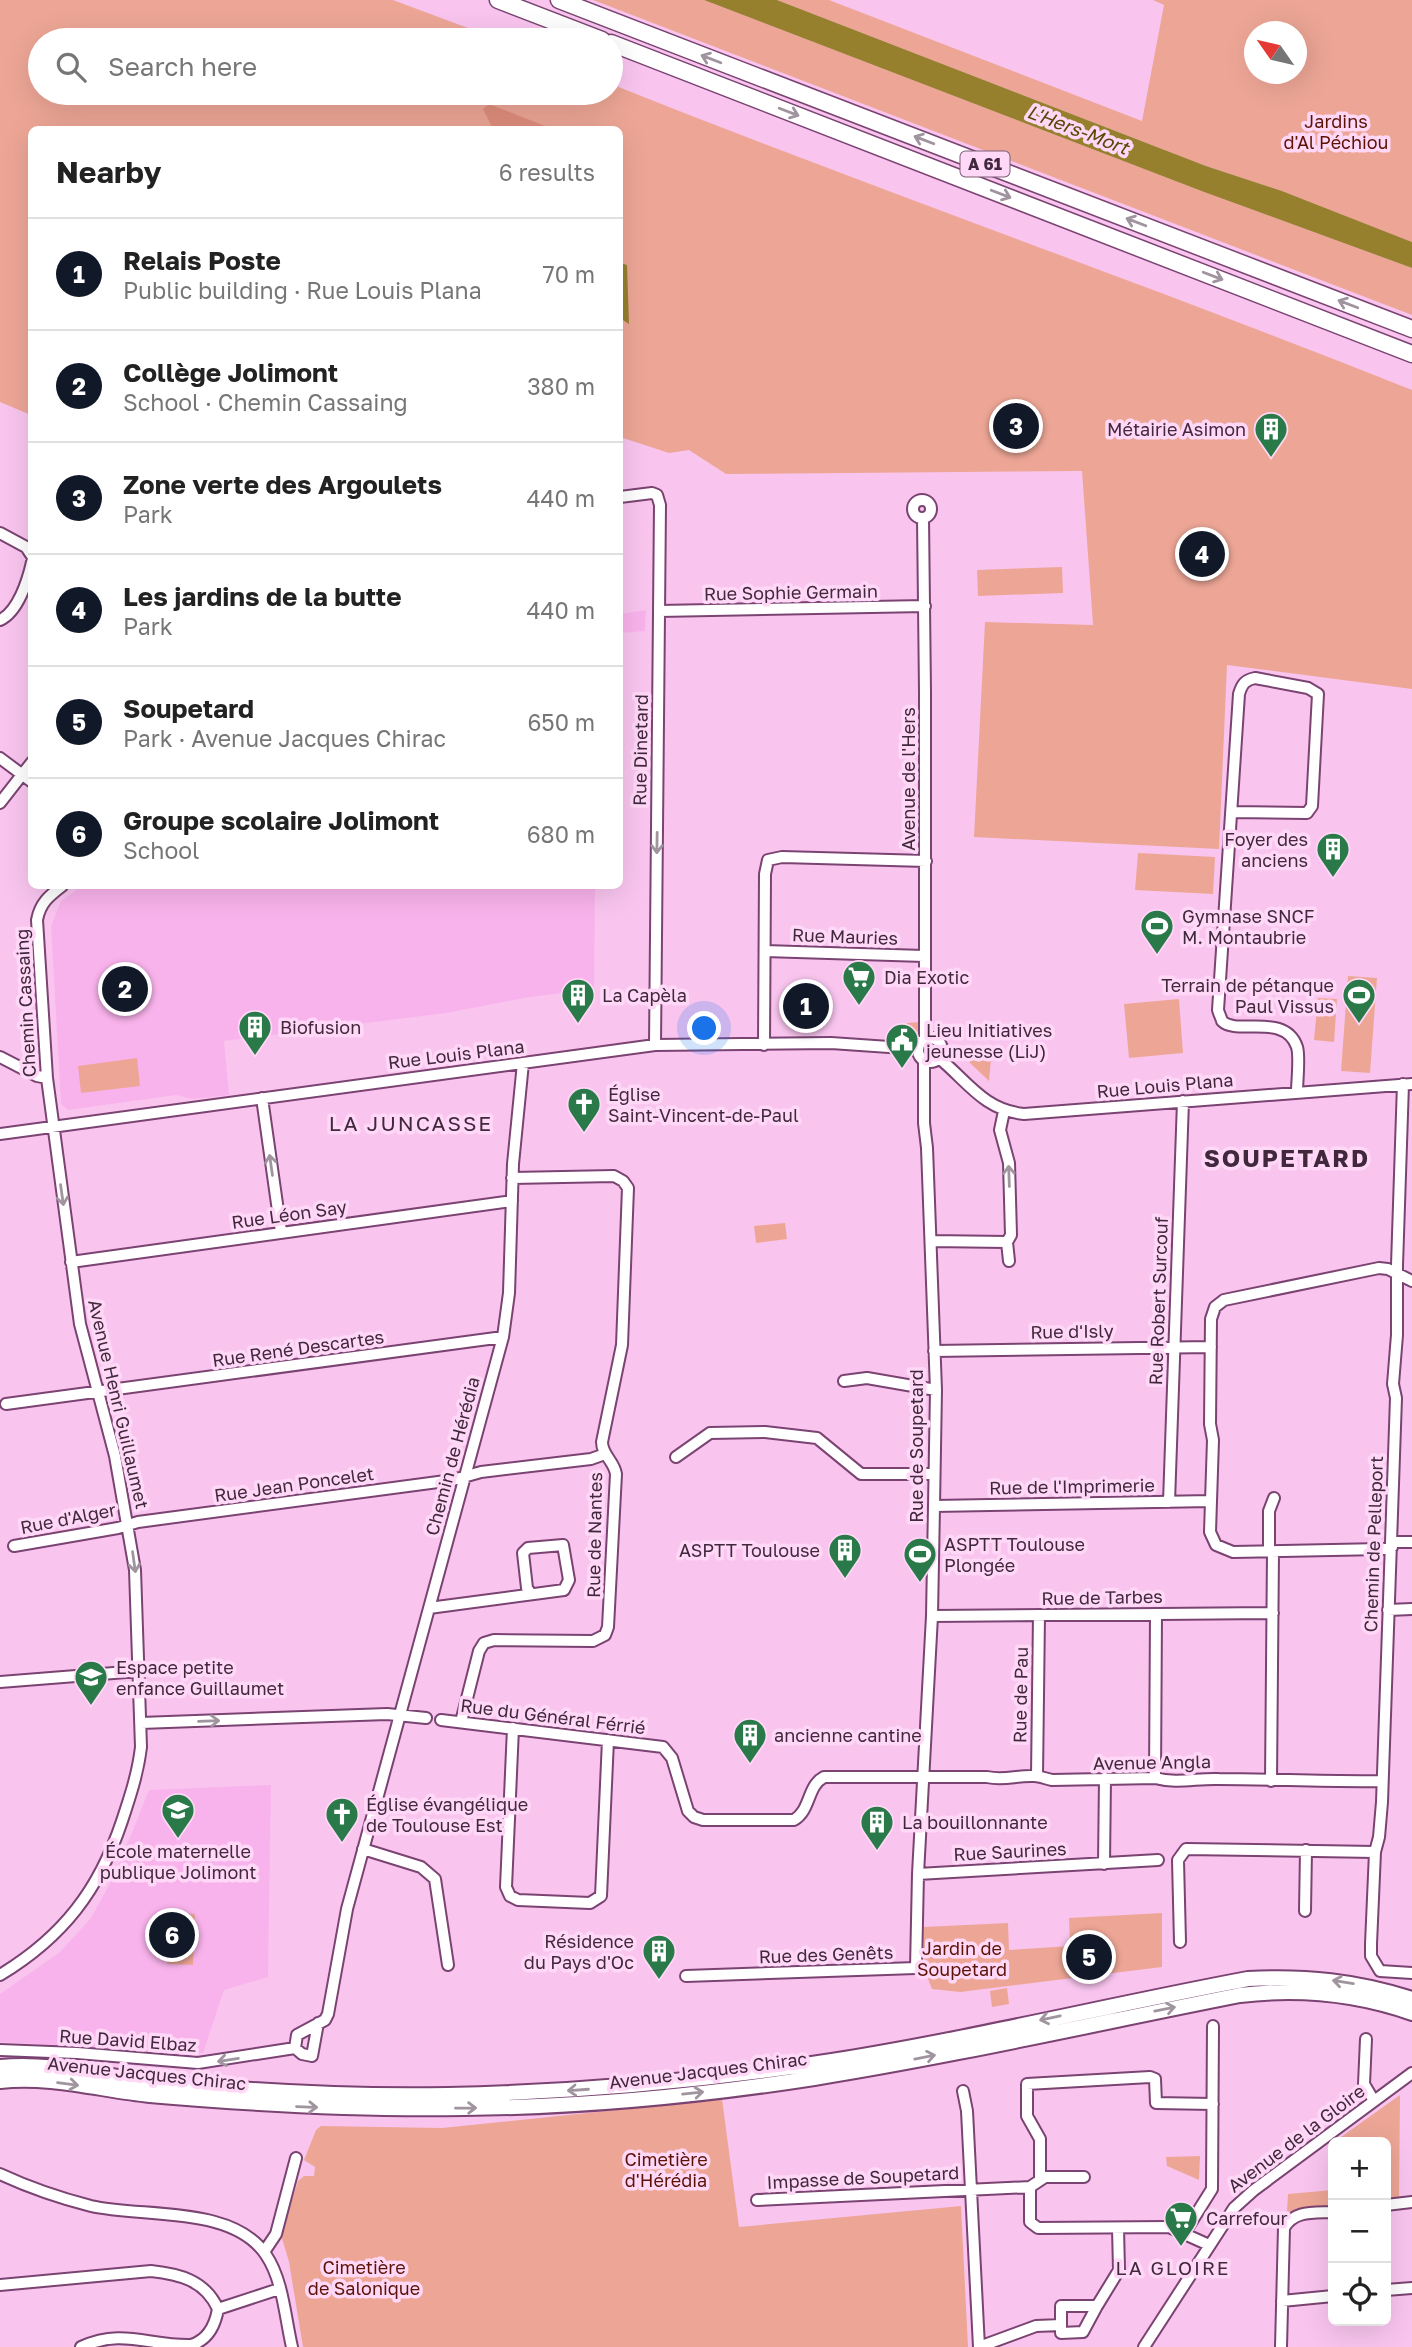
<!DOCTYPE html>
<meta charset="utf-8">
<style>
body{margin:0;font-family:"Golos Text",sans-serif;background:#f6f6f6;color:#222}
.controls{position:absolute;right:21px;bottom:21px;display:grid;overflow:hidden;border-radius:10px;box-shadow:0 7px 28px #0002}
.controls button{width:63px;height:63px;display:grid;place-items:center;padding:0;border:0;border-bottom:2px solid #e0e0e0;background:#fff;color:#222;font:35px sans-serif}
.compass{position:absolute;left:1244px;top:21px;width:63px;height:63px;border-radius:50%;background:#fff;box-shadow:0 7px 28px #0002;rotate:304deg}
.you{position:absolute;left:705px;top:1029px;width:24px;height:24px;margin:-18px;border:5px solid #fff;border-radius:50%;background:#1a73e8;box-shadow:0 0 0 10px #1a73e833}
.badge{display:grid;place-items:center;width:46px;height:46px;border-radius:50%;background:#111827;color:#fff;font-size:23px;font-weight:700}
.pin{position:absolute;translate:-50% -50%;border:4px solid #fff;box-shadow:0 2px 7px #0006}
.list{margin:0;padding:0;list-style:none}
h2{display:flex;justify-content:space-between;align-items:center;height:91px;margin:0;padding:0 28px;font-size:30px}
h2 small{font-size:23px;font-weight:400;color:#767676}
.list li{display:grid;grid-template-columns:46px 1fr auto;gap:21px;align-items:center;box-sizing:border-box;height:112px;padding:0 28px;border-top:2px solid #e0e0e0}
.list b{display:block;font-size:26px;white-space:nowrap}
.list p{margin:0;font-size:23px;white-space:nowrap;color:#767676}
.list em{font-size:23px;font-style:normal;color:#767676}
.icon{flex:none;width:38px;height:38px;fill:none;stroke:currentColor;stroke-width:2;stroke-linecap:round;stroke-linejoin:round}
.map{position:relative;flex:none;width:1412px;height:2347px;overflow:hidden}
.search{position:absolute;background:#fff;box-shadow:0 7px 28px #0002;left:28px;top:28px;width:595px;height:77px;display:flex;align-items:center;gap:18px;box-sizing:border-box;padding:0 24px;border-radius:38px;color:#767676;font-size:26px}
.panel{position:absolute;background:#fff;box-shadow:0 7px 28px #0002;left:28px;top:126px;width:595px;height:763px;border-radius:10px}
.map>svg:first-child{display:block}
.built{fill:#f9b3ec}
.green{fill:#eda696;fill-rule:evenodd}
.forest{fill:#e08e7c}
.water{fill:#97802d}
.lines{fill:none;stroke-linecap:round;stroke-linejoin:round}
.minor-casing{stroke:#7a4371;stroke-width:14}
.major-casing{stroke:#7a4371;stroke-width:18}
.highway-casing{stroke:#7a4371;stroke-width:19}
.minor{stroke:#fff;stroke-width:10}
.major{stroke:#fff;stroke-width:14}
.highway{stroke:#fff;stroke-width:16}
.oneway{stroke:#a0949e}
.labels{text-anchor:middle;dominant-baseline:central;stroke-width:7;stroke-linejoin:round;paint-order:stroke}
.shield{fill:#ffd7f7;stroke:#7a5c75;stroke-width:2}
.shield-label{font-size:16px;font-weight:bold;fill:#41283d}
.park-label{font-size:18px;fill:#5c1305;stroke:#ffd7f7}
.poi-label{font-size:18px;fill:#41283d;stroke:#ffd7f7;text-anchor:start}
.street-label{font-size:18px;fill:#41283d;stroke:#ffd7f7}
.water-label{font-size:19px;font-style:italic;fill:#584806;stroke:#ffd7f7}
.neighbourhood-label{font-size:19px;letter-spacing:2px;fill:#41283d;stroke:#ffd7f7}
.quarter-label{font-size:21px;letter-spacing:2px;fill:#41283d;stroke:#ffd7f7}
.district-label{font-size:24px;font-weight:bold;letter-spacing:2px;fill:#41283d;stroke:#ffd7f7}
</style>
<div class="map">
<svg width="1412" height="2347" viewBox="0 0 1412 2347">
<rect width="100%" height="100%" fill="#f9c5ef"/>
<path class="built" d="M646,610L645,631L620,633V614Z
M82,886H595L594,989L530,997L446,1013L224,1041L229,1095L193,1099L176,1095L68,1110L61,1104L51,926L61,901Z
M271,1785L268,1977L224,1990L203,2053L0,2042V1994L60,1952L91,1918L115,1874L149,1790Z"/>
<path class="green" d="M0,0H393L500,40H40V93H611V84C876,190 1147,284 1412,390V689L1227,665L1219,849L974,837L985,622L1093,625L1082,471L726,474L689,450L669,453L620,437V130H32L31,415L0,402Z
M593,0H704L1204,192L1412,268V315Z
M777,0H829L1142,121L1164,5L1153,0H1412V242L1282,191L1206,166ZM1254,32H1296V74H1254Z
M1062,567L1063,593L978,596L977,570Z
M1138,853L1215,857L1213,894L1135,890Z
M1348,976L1377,978L1370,1073L1341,1071Z
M1318,998L1337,999L1334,1042L1314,1040Z
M1179,999L1183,1053L1129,1058L1124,1004Z
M920,1022L917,1034L906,1041L907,1023Z
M137,1058L140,1086L81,1093L78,1066Z
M972,1059H991L989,1081L969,1062Z
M785,1223L787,1239L756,1243L754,1226Z
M169,1913L195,1914L193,1965L167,1964Z
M1162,1913V1967L960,1992L932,1989C923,1969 923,1949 924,1927L1008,1923L1009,1950L1070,1946L1069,1918Z
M1007,1988L1009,2004L992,2007L990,1991Z
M1400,2095L1399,2199L1386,2200V2142H1334Z
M722,2099L739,2227L961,2206L968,2347H303L289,2262L281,2235L298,2181L304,2176H314L315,2167L304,2160L316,2130L321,2126L442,2128Z
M1200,2156L1199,2180L1167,2166L1166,2157Z
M1333,2190V2206L1287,2212L1288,2194Z"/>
<path class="forest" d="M489,104L553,129H493L483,109Z"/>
<path class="water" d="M704,0H777L1206,166L1282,191L1412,242V268L1204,192Z
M620,263L627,265L629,324L620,318Z"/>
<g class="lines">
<defs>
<path id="minor" d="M620,497L652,493L657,495L660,505L655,1045
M913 509a9 9 0 1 1 18 0a9 9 0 1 1-18 0Z
M923,518L925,692V1039
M0,533L26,547L32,556
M659,611L925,606
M0,620C18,612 28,580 32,562
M0,758L32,782
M0,803L32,762
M1232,812L1307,813L1312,806L1318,694L1308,688L1255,678C1245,680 1242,684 1239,694L1218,1010C1218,1011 1222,1020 1222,1021C1237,1036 1285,1012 1297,1047C1300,1057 1297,1081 1297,1092
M765,951L924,956
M918 1050a12 12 0 1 1 24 0a12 12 0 1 1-24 0Z
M764,1045L765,874L768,860L782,857L926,861
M0,1057L37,1076L47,1078
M939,1058C968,1082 984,1110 1024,1114L1412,1084
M1403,1084L1397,1265V1335L1393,1384L1396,1398L1382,1802L1379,1837L1375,1852L1371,1944V1956L1380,1971L1412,1973
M262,1098L281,1232
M1004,1111L1000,1130L1009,1163L1011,1235L1007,1242L1009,1261
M0,1134L655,1045L831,1043L918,1049
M931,1241L1007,1242
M71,1262L512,1201
M934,1351L1211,1347
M844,1381L867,1378L936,1390
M6,1404L503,1337
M676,1457L710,1433L765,1432L817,1438L861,1474H934
M1169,1502L1183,1101
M934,1506L1211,1501
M1392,1542H1412
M14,1546L118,1528L138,1522L453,1480L481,1472L591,1459L605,1454
M1392,1547L1382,1549L1233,1552L1216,1545L1210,1532L1213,1440L1210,1424L1211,1319L1215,1307L1224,1300L1379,1268L1388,1269L1412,1281
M429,1608L564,1590L569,1580L563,1545L528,1548L523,1553L527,1588L531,1594
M1388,1610L1412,1609
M932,1616L1273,1613
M0,1682L139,1671
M441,1720L663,1747L672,1758L688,1811L694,1817L703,1820H794C811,1810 807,1786 824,1777H987C1005,1781 1016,1775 1034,1776C1040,1776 1046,1779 1052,1780L1155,1778C1177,1784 1197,1778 1219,1779C1273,1779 1328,1782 1382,1781
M461,1722L479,1651L484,1643L494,1640L593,1641L605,1635L608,1627L616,1474C614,1461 602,1455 602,1442L622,1345L628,1188L623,1181L614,1176L512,1178
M141,1723L387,1714L426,1718
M513,1728L506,1887L510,1896L518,1900L590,1903L601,1896L608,1740
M1037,1776L1039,1615
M1155,1778L1156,1614
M1271,1781L1273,1552L1269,1548V1511L1274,1498
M363,1849L421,1867L435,1879L448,1965
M1104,1864L1105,1778
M918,1874L1158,1860
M1305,1911L1306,1850
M1180,1942L1178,1860L1186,1849L1375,1852
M0,1975C63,1937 99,1890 122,1821C130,1797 138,1773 141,1747L135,1570L115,1456L80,1324L47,1078L37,920C40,903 49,896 62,886
M686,1976L916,1968L918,1874L932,1616L934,1506L936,1390L927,1148L924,1123V1061
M318,2023L312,2056L302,2054L295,2048L297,2035L325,2020L328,2014L347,1909L503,1337L509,1293L513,1164L523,1063
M1366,2039L1364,2084L1374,2101
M0,2050L77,2053L198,2063L295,2048
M963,2091L967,2111L979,2347L1036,2326L1061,2325V2306H1097L1119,2270L1118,2228
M0,2174C28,2187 60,2198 91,2206C143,2218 233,2205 266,2255C283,2280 285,2317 292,2347
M1040,2179V2139L1027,2116V2084L1150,2077L1155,2079L1156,2103L1213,2104
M1030,2187V2222L1038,2228L1169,2227L1209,2245
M757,2200L1030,2187L1045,2177H1084
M1386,2205L1412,2202
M1185,2232L1212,2189L1213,2026
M264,2252L276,2234L296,2158
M0,2285L151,2271C179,2274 205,2280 218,2309L279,2289
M1386,2290L1412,2288
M1282,2301L1333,2296
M1061,2325V2333L1083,2332L1097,2306
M81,2347C123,2328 148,2346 191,2345C208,2340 215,2326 218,2309
M1144,2347L1234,2208L1254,2190L1412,2073
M1281,2347L1284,2228C1294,2210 1314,2213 1333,2212"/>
<path id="major" d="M0,2067C48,2062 97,2075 145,2081C245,2091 346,2097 448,2095C577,2092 704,2081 832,2061C971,2039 1109,2005 1248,1979C1306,1976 1356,1981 1412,1999
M0,2081C49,2075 101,2090 150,2095C254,2104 359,2110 464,2108C581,2107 698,2096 814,2078C957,2055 1098,2023 1240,1995C1299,1988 1355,1993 1412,2013"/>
<path id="highway" d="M498,0L602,40
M559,0L1412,329
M611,43L1412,354"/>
</defs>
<use href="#minor" class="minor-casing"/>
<use href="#major" class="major-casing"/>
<use href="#highway" class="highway-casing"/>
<use href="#minor" class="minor"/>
<use href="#major" class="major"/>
<use href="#highway" class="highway"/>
</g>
<defs><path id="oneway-shaft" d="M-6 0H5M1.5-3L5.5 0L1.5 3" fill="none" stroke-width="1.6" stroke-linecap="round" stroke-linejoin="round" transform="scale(1.75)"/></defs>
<g class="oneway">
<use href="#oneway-shaft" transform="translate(711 59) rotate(-159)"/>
<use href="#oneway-shaft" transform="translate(789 112) rotate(21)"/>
<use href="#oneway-shaft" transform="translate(924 140) rotate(-159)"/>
<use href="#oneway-shaft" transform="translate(1001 194) rotate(21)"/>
<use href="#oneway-shaft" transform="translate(1136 222) rotate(-159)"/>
<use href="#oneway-shaft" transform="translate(1213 276) rotate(21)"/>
<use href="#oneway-shaft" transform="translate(1348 304) rotate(-159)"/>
<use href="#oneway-shaft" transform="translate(657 843) rotate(91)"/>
<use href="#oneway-shaft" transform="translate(271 1165) rotate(-98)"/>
<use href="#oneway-shaft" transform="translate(1009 1176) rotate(-92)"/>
<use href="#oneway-shaft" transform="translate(62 1195) rotate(82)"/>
<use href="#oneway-shaft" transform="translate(134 1562) rotate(82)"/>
<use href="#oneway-shaft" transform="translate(209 1721) rotate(-2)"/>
<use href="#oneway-shaft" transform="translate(1343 1982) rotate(-171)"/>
<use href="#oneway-shaft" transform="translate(1165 2009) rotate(-11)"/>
<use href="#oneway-shaft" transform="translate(1050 2018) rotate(168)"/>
<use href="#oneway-shaft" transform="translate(925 2057) rotate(-11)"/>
<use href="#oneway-shaft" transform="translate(228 2060) rotate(171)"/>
<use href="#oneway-shaft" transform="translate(68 2084) rotate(7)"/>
<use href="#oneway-shaft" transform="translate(578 2090) rotate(176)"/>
<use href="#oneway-shaft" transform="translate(693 2093) rotate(-6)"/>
<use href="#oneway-shaft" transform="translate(307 2107) rotate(2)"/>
<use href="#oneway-shaft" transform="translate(466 2108) rotate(-1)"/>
</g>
<defs>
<symbol id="building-pin" viewBox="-11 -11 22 30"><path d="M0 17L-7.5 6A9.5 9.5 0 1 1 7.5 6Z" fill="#2a7949" stroke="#ffd7f7"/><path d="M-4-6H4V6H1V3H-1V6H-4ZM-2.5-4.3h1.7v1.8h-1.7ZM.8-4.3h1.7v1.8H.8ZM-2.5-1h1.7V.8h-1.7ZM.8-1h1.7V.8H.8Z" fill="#fff"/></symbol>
<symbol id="stadium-pin" viewBox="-11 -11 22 30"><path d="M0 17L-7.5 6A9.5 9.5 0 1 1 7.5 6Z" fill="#2a7949" stroke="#ffd7f7"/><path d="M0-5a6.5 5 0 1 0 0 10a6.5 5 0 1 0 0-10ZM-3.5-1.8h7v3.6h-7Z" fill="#fff"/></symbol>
<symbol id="supermarket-pin" viewBox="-11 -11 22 30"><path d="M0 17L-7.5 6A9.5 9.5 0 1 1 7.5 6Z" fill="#2a7949" stroke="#ffd7f7"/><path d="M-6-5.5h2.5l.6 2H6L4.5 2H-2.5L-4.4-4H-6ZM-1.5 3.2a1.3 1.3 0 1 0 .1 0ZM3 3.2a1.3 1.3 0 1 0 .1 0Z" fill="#fff"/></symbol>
<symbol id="civic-pin" viewBox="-11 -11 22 30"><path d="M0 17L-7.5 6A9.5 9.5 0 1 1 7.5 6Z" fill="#2a7949" stroke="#ffd7f7"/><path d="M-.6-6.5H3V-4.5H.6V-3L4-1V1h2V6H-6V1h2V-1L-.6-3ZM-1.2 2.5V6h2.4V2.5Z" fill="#fff"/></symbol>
<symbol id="church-pin" viewBox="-11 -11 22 30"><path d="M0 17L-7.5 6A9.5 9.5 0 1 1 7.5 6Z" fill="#2a7949" stroke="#ffd7f7"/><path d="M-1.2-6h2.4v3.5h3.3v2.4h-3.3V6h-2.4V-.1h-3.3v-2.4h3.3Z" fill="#fff"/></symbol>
<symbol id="school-pin" viewBox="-11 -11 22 30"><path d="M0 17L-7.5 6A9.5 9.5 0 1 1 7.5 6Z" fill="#2a7949" stroke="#ffd7f7"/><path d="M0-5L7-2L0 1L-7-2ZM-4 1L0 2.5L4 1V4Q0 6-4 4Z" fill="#fff"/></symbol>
</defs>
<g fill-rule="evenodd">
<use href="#building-pin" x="1252" y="410" width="38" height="52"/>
<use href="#building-pin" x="1314" y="830" width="38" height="52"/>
<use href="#stadium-pin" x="1138" y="907" width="38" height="52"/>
<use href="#supermarket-pin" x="840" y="958" width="38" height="52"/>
<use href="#building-pin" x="559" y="976" width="38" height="52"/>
<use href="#stadium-pin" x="1340" y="976" width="38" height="52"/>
<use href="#building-pin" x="236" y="1008" width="38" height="52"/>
<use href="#civic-pin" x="883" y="1021" width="38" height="52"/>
<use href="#church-pin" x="565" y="1085" width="38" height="52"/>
<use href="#building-pin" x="826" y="1531" width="38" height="52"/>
<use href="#stadium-pin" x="901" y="1535" width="38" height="52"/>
<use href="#school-pin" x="72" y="1658" width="38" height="52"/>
<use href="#building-pin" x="731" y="1716" width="38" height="52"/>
<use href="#school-pin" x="159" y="1791" width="38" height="52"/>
<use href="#church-pin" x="323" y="1795" width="38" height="52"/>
<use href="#building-pin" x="858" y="1803" width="38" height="52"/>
<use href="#building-pin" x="640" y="1932" width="38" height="52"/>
<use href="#supermarket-pin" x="1162" y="2199" width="38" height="52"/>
</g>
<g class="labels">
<rect class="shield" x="960.5" y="151.5" width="49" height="25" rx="5"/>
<g class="shield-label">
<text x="985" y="164">A 61</text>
</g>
<g class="park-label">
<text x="1336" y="121">Jardins<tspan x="1336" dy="21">d'Al Péchiou</tspan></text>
<text x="962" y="1948">Jardin de<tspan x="962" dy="21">Soupetard</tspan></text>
<text x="666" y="2159">Cimetière<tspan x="666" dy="21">d'Hérédia</tspan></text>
<text x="364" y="2267">Cimetière<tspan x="364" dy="21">de Salonique</tspan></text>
</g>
<g class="poi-label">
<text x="1246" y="429" text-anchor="end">Métairie Asimon</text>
<text x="1308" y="839" text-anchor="end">Foyer des<tspan x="1308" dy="21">anciens</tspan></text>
<text x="1182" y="916">Gymnase SNCF<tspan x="1182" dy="21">M. Montaubrie</tspan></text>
<text x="884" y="977">Dia Exotic</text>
<text x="1334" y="985" text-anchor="end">Terrain de pétanque<tspan x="1334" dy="21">Paul Vissus</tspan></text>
<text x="602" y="995">La Capèla</text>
<text x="280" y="1027">Biofusion</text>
<text x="926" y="1030">Lieu Initiatives<tspan x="926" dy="21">jeunesse (LiJ)</tspan></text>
<text x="608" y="1094">Église<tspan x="608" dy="21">Saint-Vincent-de-Paul</tspan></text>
<text x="944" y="1544">ASPTT Toulouse<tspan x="944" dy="21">Plongée</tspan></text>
<text x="820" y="1550" text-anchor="end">ASPTT Toulouse</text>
<text x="116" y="1667">Espace petite<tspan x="116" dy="21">enfance Guillaumet</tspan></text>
<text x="774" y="1735">ancienne cantine</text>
<text x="366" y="1804">Église évangélique<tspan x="366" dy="21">de Toulouse Est</tspan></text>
<text x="902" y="1822">La bouillonnante</text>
<text x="178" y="1851" text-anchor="middle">École maternelle<tspan x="178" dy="21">publique Jolimont</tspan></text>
<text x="634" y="1941" text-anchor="end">Résidence<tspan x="634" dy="21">du Pays d'Oc</tspan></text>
<text x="1206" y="2218">Carrefour</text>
</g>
<g class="street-label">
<text transform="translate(791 592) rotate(-1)">Rue Sophie Germain</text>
<text transform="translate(640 750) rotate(-89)">Rue Dinetard</text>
<text transform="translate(908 779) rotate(-90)">Avenue de l'Hers</text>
<text transform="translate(845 936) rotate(2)">Rue Mauries</text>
<text transform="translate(25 1003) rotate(-93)">Chemin Cassaing</text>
<text transform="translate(456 1054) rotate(-7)">Rue Louis Plana</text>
<text transform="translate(1165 1085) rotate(-5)">Rue Louis Plana</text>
<text transform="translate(289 1214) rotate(-8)">Rue Léon Say</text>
<text transform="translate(1158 1301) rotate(-88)">Rue Robert Surcouf</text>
<text transform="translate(1072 1331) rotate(-1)">Rue d'Isly</text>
<text transform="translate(298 1348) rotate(-8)">Rue René Descartes</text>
<text transform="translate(119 1404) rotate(77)">Avenue Henri Guillaumet</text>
<text transform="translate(916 1446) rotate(-90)">Rue de Soupetard</text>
<text transform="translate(452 1456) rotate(-75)">Chemin de Hérédia</text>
<text transform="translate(294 1484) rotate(-8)">Rue Jean Poncelet</text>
<text transform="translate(1072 1486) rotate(-1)">Rue de l'Imprimerie</text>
<text transform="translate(68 1518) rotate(-11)">Rue d'Alger</text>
<text transform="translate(594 1535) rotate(-89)">Rue de Nantes</text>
<text transform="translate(1373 1544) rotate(-88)">Chemin de Pelleport</text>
<text transform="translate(1102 1597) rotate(-1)">Rue de Tarbes</text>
<text transform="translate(1020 1695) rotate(-89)">Rue de Pau</text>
<text transform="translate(553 1716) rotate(7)">Rue du Général Férrié</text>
<text transform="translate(1152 1762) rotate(-1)">Avenue Angla</text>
<text transform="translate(1010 1851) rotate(-3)">Rue Saurines</text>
<text transform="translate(826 1954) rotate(-2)">Rue des Genêts</text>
<text transform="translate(128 2040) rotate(4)">Rue David Elbaz</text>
<text transform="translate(708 2070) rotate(-7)">Avenue Jacques Chirac</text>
<text transform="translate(147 2073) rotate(6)">Avenue Jacques Chirac</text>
<text transform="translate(1296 2138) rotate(-37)">Avenue de la Gloire</text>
<text transform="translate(863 2177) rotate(-3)">Impasse de Soupetard</text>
</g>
<g class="water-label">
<text transform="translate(1078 129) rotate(21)">L'Hers-Mort</text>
</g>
<g class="neighbourhood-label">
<text x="1173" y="2267">LA GLOIRE</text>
</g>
<g class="quarter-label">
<text x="411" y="1123">LA JUNCASSE</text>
</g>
<g class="district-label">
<text x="1287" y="1157">SOUPETARD</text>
</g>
</g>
</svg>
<div class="controls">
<button>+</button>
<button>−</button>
<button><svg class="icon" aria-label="locate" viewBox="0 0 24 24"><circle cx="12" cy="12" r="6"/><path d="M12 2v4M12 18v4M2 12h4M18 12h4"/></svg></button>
</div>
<svg class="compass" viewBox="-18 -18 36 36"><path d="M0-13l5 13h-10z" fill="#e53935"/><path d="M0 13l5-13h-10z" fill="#767676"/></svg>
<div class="you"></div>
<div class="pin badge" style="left:806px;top:1006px">1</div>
<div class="pin badge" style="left:125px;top:989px">2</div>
<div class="pin badge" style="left:1016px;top:426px">3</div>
<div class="pin badge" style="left:1202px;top:554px">4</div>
<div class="pin badge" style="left:1089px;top:1957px">5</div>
<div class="pin badge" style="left:172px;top:1935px">6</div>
<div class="search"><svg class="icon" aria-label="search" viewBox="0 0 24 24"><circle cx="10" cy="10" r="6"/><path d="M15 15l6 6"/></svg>Search here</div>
<section class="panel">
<h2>Nearby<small>6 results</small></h2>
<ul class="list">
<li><span class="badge">1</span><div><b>Relais Poste</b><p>Public building · Rue Louis Plana</p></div><em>70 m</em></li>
<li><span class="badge">2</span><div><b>Collège Jolimont</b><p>School · Chemin Cassaing</p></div><em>380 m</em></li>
<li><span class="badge">3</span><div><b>Zone verte des Argoulets</b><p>Park</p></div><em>440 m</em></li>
<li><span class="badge">4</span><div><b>Les jardins de la butte</b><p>Park</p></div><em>440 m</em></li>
<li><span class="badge">5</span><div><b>Soupetard</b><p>Park · Avenue Jacques Chirac</p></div><em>650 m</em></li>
<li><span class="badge">6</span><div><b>Groupe scolaire Jolimont</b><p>School</p></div><em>680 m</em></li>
</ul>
</section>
</div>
